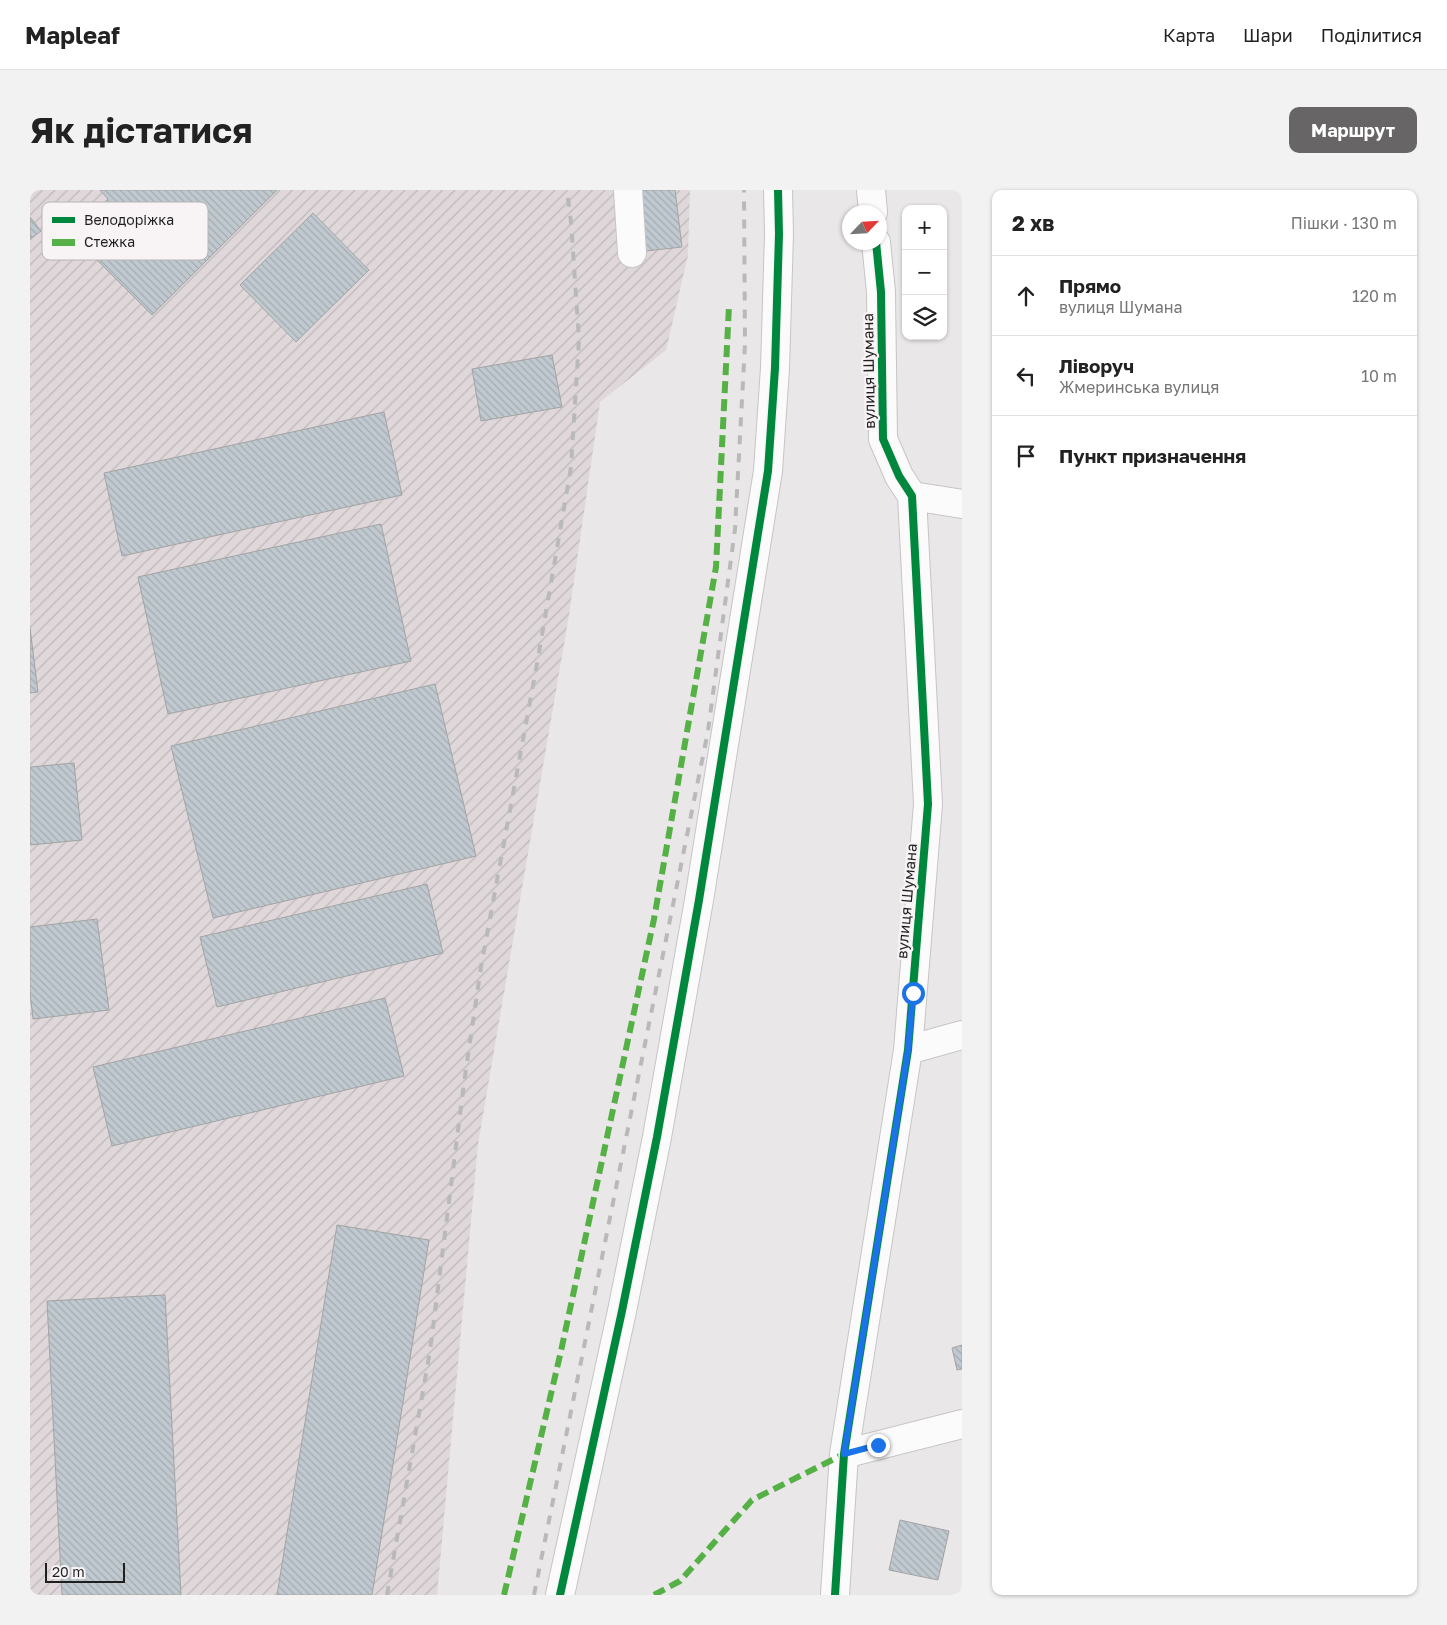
<!DOCTYPE html>
<html lang="uk">
<meta charset="utf-8">
<style>
body{margin:0;font-family:"Golos Text",sans-serif;background:#f2f2f2;color:#222}
.controls{position:absolute;right:15px;top:15px;display:grid;overflow:hidden;border-radius:10px;box-shadow:0 1px 4px #0004}
.controls button{width:45px;height:45px;display:grid;place-items:center;padding:0;border:0;border-bottom:1px solid #e0e0e0;background:#fff;color:#222;font:25px sans-serif}
.compass{position:absolute;left:812px;top:15px;width:45px;height:45px;border-radius:50%;background:#fff;box-shadow:0 1px 4px #0004;rotate:65deg}
.scale{position:absolute;left:15px;bottom:12px;width:80px;box-sizing:border-box;padding-left:5px;border:2px solid #201f1f;border-top:0;font-size:14px;line-height:18px;white-space:nowrap;color:#201f1f;-webkit-text-stroke:4px #f8f4f5;paint-order:stroke}
.stop{position:absolute;width:15px;height:15px;margin:-11px;border:4px solid #1a73e8;border-radius:50%;background:#fff}
.stop.end{background:#1a73e8;border-color:#fff;box-shadow:0 1px 5px #0008}
.list{margin:0;padding:0;list-style:none}
h2{display:flex;justify-content:space-between;align-items:center;height:65px;margin:0;padding:0 20px;font-size:21px}
h2 small{font-size:16px;font-weight:400;color:#767676}
.list li{display:grid;grid-template-columns:32px 1fr auto;gap:15px;align-items:center;box-sizing:border-box;height:80px;padding:0 20px;border-top:1px solid #e0e0e0}
.list b{display:block;font-size:19px;white-space:nowrap}
.list p{margin:0;font-size:16px;white-space:nowrap;color:#767676}
.list em{font-size:16px;font-style:normal;color:#767676}
.icon{flex:none;width:28px;height:28px;fill:none;stroke:currentColor;stroke-width:2;stroke-linecap:round;stroke-linejoin:round}
.map{position:relative;flex:none;width:932px;height:1405px;overflow:hidden;border-radius:10px}
header{display:flex;align-items:center;gap:30px;box-sizing:border-box;height:70px;padding:0 25px;background:#fff;border-bottom:1px solid #e0e0e0}
header strong{font-size:24px}
nav{display:flex;gap:28px;margin-inline-start:auto;font-size:18px}
.intro{display:flex;align-items:center;justify-content:space-between;box-sizing:border-box;height:120px;padding:0 30px}
h1{margin:0;font-size:35px}
.button{padding:12px 22px;border-radius:10px;background:#676565;color:#fff;font-size:18px;font-weight:700}
main{display:flex;gap:30px;padding:0 30px}
aside{flex:1;background:#fff;border-radius:10px;box-shadow:0 1px 4px #0004}
.map>svg:first-child{display:block}
.industrial{fill:url(#industrial-furrows)}
.building{fill:url(#building-back-hatch);stroke:#a4a3a3}
.lines{fill:none;stroke-linecap:round;stroke-linejoin:round}
.minor-casing{stroke:#c6c4c5;stroke-width:30}
.minor{stroke:#fcfbfc;stroke-width:28}
.rail{stroke:#bab9b9;stroke-width:4;stroke-dasharray:9 9;stroke-linecap:butt}
.quiet{stroke:#55b145;stroke-width:6;stroke-dasharray:12 6;stroke-linecap:butt}
.cycleway-casing{stroke:#f8f4f5;stroke-width:11}
.cycleway{stroke:#00873e;stroke-width:8}
.route{stroke:#1a73e8;stroke-width:6}
.labels{text-anchor:middle;dominant-baseline:central;stroke-width:4.5;stroke-linejoin:round;paint-order:stroke}
.street-label{font-size:15px;fill:#201f1f;stroke:#f8f4f5}
.key{fill:#f8f4f5;stroke:#b7b4b5;stroke-width:1}
.key-label{font-size:14px;fill:#201f1f}
</style>
<header>
<strong>Mapleaf</strong>
<nav><a>Карта</a><a>Шари</a><a>Поділитися</a></nav>
</header>
<div class="intro"><h1>Як дістатися</h1><a class="button">Маршрут</a></div>
<main>
<div class="map">
<svg width="932" height="1405" viewBox="0 0 932 1405">
<defs>
<pattern id="industrial-furrows" width="10" height="10" patternUnits="userSpaceOnUse" patternTransform="scale(1.25)"><rect width="10" height="10" fill="#dfd7d9"/><path d="M-1 1l2-2M0 10L10 0M9 11l2-2" fill="none" stroke="#bfb8ba"/></pattern>
<pattern id="building-back-hatch" width="6" height="6" patternUnits="userSpaceOnUse" patternTransform="scale(1.25)"><rect width="6" height="6" fill="#bfc9cf"/><path d="M-1 5l2 2M0 0l6 6M5-1l2 2" fill="none" stroke="#a4acb1"/></pattern>
</defs>
<rect width="100%" height="100%" fill="#eae7e8"/>
<path class="industrial" d="M0,0H660L658,65L636,160L570,212L539,425L448,954L407,1405H0Z"/>
<path class="building" d="M70,0H247L122,125L42,45L78,9Z
M609,0H645L652,57L616,61Z
M283,23L339,80L266,152L210,95Z
M0,27L11,41L0,49Z
M522,165L532,217L451,231L442,179Z
M354,222L372,305L92,366L74,283Z
M351,334L381,471L138,524L108,387Z
M0,438L8,502L0,503Z
M405,494L446,666L183,728L141,556Z
M44,573L52,650L0,655V577Z
M397,694L413,763L187,817L170,747Z
M67,729L79,820L3,829L0,802V737Z
M355,808L374,886L82,956L63,877Z
M307,1035L399,1050L342,1405H247Z
M135,1105L151,1405H32L17,1111Z
M932,1155V1179L927,1180L922,1158Z
M870,1330L919,1341L908,1390L859,1380Z"/>
<g class="lines">
<defs>
<path id="minor" d="M598,0L602,63
M841,0L843,22
M882,306L932,314
M878,860L932,845
M814,1264L932,1234
M530,1405L592,1121L627,947L669,710L738,281L745,178L749,44L748,0
M805,1405L814,1264L878,860L898,614L882,306L869,286L853,249L851,102L846,52"/>
</defs>
<use href="#minor" class="minor-casing"/>
<use href="#minor" class="minor"/>
<path class="rail" d="M357,1405L400,1161L434,893L451,777L507,474L541,277L549,149L541,32L537,0
M504,1405L678,541L705,339L715,154L714,0"/>
<path class="quiet" d="M474,1405L531,1161L624,729L686,377L699,116
M624,1405L650,1391L722,1310L814,1264"/>
<defs>
<path id="cycleway" d="M530,1405L592,1121L627,947L669,710L738,281L745,178L749,44L748,0
M805,1405L814,1264L878,860L898,614L882,306L869,286L853,249L851,102L846,52"/>
</defs>
<use href="#cycleway" class="cycleway-casing"/>
<use href="#cycleway" class="cycleway"/>
</g>
<g class="lines">
<path class="route" d="M848,1255L814,1264L878,860L883,803"/>
</g>
<g class="labels">
<g class="street-label">
<text transform="translate(838 181) rotate(-91)">вулиця Шумана</text>
<text transform="translate(876 711) rotate(-85)">вулиця Шумана</text>
</g>
</g>
<rect x="12" y="12" width="166" height="58" rx="8" class="key"/>
<rect x="22" y="27" width="23" height="6" fill="#00873e"/>
<rect x="22" y="49" width="23" height="7" fill="#55b145"/>
<g class="key-label">
<text x="54" y="35">Велодоріжка</text>
<text x="54" y="57">Стежка</text>
</g>
</svg>
<div class="controls">
<button>+</button>
<button>−</button>
<button><svg class="icon" aria-label="layers" viewBox="0 0 24 24"><path d="M12 4l9 5-9 5-9-5zM3 14l9 5 9-5"/></svg></button>
</div>
<svg class="compass" viewBox="-18 -18 36 36"><path d="M0-13l5 13h-10z" fill="#e53935"/><path d="M0 13l5-13h-10z" fill="#767676"/></svg>
<div class="scale">20 m</div>
<div class="stop" style="left:883px;top:803px"></div>
<div class="stop end" style="left:848px;top:1255px"></div>
</div>
<aside>
<h2>2 хв<small>Пішки · 130 m</small></h2>
<ul class="list">
<li><svg class="icon" aria-label="ahead" viewBox="0 0 24 24"><path d="M12 20V5M6 11l6-6 6 6"/></svg><div><b>Прямо</b><p>вулиця Шумана</p></div><em>120 m</em></li>
<li><svg class="icon" aria-label="left" viewBox="0 0 24 24"><path d="M17 20v-9H6M10 6l-5 5 5 5"/></svg><div><b>Ліворуч</b><p>Жмеринська вулиця</p></div><em>10 m</em></li>
<li><svg class="icon" aria-label="arrive" viewBox="0 0 24 24"><path d="M6 21V4h12l-3 4 3 4H6"/></svg><div><b>Пункт призначення</b></div></li>
</ul>
</aside>
</main>
